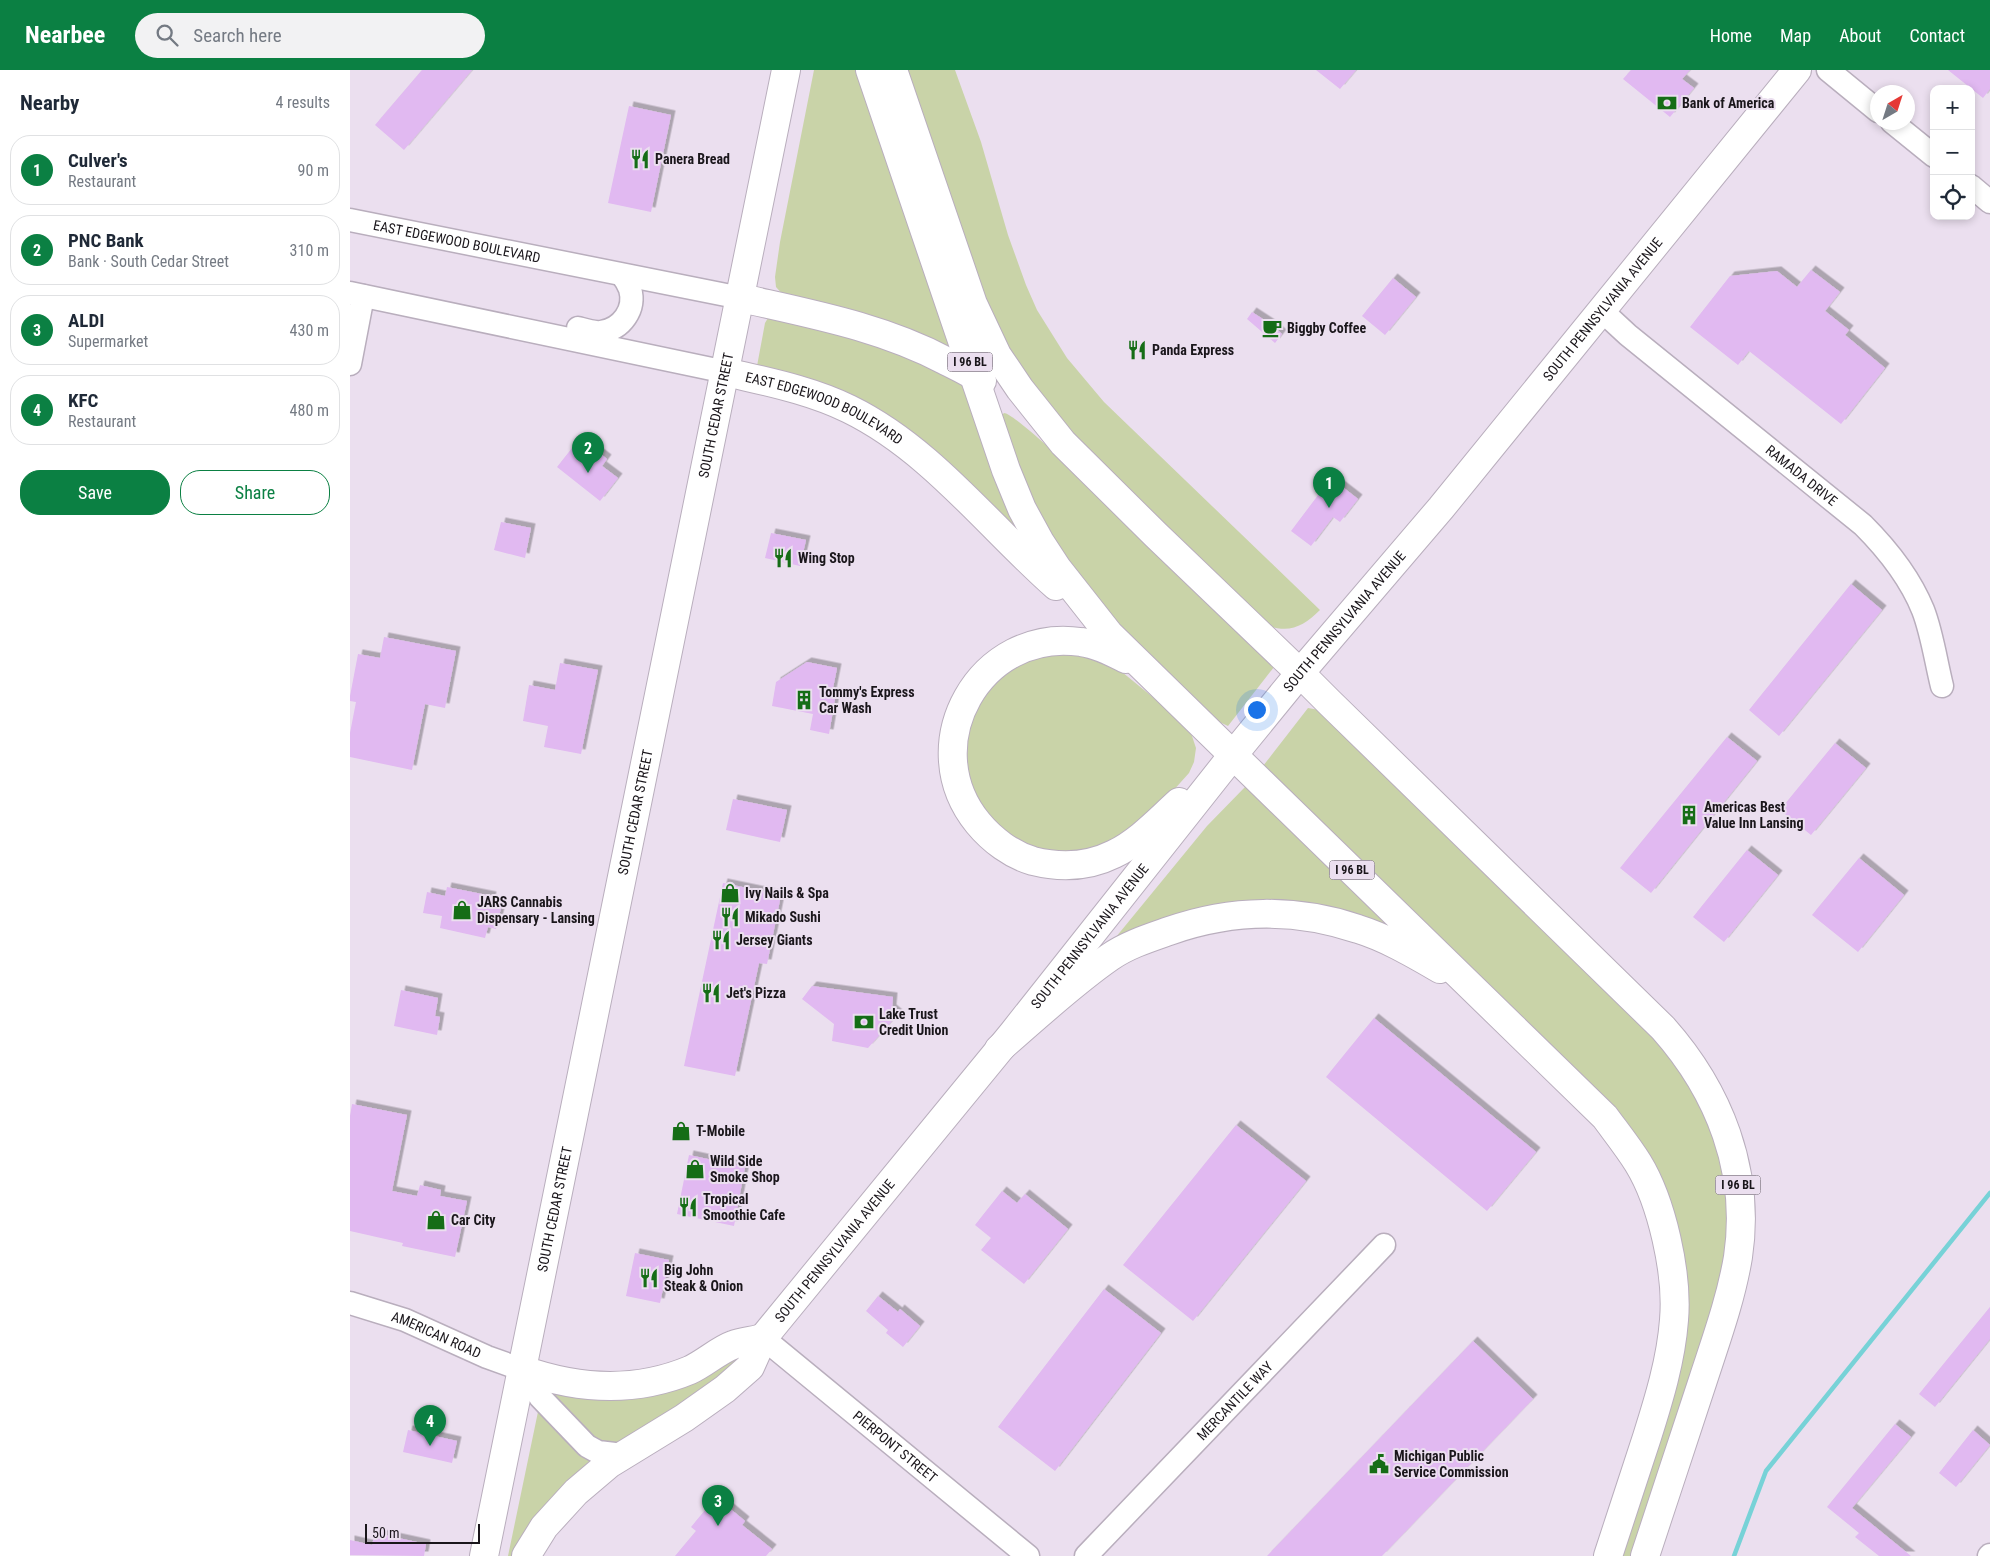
<!DOCTYPE html>
<meta charset="utf-8">
<style>
body{margin:0;font-family:"Roboto Condensed",sans-serif;background:#f2f2f3;color:#1f2937}
.controls{position:absolute;right:15px;top:15px;display:grid;overflow:hidden;border-radius:10px;box-shadow:0 2px 8px #0003}
.controls button{width:45px;height:45px;display:grid;place-items:center;padding:0;border:0;border-bottom:1px solid #e0e1e3;background:#fff;color:#1f2937;font:25px sans-serif}
.compass{position:absolute;left:1520px;top:15px;width:45px;height:45px;border-radius:50%;background:#fff;box-shadow:0 2px 8px #0003;rotate:39deg}
.scale{position:absolute;left:15px;bottom:12px;width:115px;box-sizing:border-box;padding-left:5px;border:2px solid #1a161b;border-top:0;font-size:14px;line-height:18px;white-space:nowrap;color:#1a161b;-webkit-text-stroke:4px #ebdfef;paint-order:stroke}
.you{position:absolute;left:906px;top:639px;width:18px;height:18px;margin:-12px;border:4px solid #fff;border-radius:50%;background:#1a73e8;box-shadow:0 0 0 8px #1a73e833}
.badge{display:grid;place-items:center;width:32px;height:32px;border-radius:50%;background:#0b8043;color:#fff;font-size:16px;font-weight:700}
.pin{position:absolute;translate:-50% -41px;filter:drop-shadow(0 1px 2px #0008)}
.pin::after{content:'';position:absolute;top:26px;width:18px;height:15px;background:inherit;clip-path:polygon(0 0,100% 0,50% 100%)}
.list{margin:0;padding:0;list-style:none}
h2{display:flex;justify-content:space-between;align-items:center;height:65px;margin:0;padding:0 20px;font-size:21px}
h2 small{font-size:16px;font-weight:400;color:#747a83}
.list li{display:grid;grid-template-columns:32px 1fr auto;gap:15px;align-items:center;box-sizing:border-box;height:70px;margin:0 10px 10px;padding:0 10px;border:1px solid #e0e1e3;border-radius:20px}
.list b{display:block;font-size:19px;white-space:nowrap}
.list p{margin:0;font-size:16px;white-space:nowrap;color:#747a83}
.list em{font-size:16px;font-style:normal;color:#747a83}
.actions{display:flex;gap:10px;padding:15px 20px}
.actions a{flex:1;padding:11px 0;border:1px solid #0b8043;border-radius:20px;text-align:center;font-size:18px;color:#0b8043}
.actions .main{background:#0b8043;color:#fff}
.icon{flex:none;width:28px;height:28px;fill:none;stroke:currentColor;stroke-width:2;stroke-linecap:round;stroke-linejoin:round}
.map{position:relative;flex:none;width:1640px;height:1486px;overflow:hidden}
header{display:flex;align-items:center;gap:30px;box-sizing:border-box;height:70px;padding:0 25px;background:#0b8043;color:#fff}
header strong{font-size:24px}
nav{display:flex;gap:28px;margin-inline-start:auto;font-size:18px}
.search{width:350px;height:45px;background:#f2f2f3;display:flex;align-items:center;gap:12px;box-sizing:border-box;padding:0 18px;border-radius:28px;color:#747a83;font-size:19px}
main{display:flex}
aside{flex:1;background:#fff}
.map>svg:first-child{display:block}
.green{fill:#c9d3a8}
.lines{fill:none;stroke-linecap:round;stroke-linejoin:round}
.stream{stroke:#77d2d7;stroke-width:4.5}
.building{fill:#e1b9f1;filter:url(#shadow)}
.minor-casing{stroke:#b9aebd;stroke-width:25}
.major-casing{stroke:#b9aebd;stroke-width:30}
.highway-casing{stroke:#b9aebd;stroke-width:30}
.minor{stroke:#fff;stroke-width:22}
.major{stroke:#fff;stroke-width:28}
.highway{stroke:#fff;stroke-width:28}
.labels{text-anchor:middle;dominant-baseline:central;stroke-width:4;stroke-linejoin:round;paint-order:stroke}
.shield{fill:#ebdfef;stroke:#59525b;stroke-width:1}
.shield-label{font-size:12px;font-weight:bold;fill:#1a161b}
.poi-label{font-size:14px;font-weight:bold;fill:#1a161b;stroke:#ebdfef;text-anchor:start}
.street-label{font-size:14px;fill:#1a161b;stroke:#ebdfef}
</style>
<header>
<strong>Nearbee</strong>
<div class="search"><svg class="icon" aria-label="search" viewBox="0 0 24 24"><circle cx="10" cy="10" r="6"/><path d="M15 15l6 6"/></svg>Search here</div>
<nav><a>Home</a><a>Map</a><a>About</a><a>Contact</a></nav>
</header>
<main>
<aside>
<h2>Nearby<small>4 results</small></h2>
<ul class="list">
<li><span class="badge">1</span><div><b>Culver's</b><p>Restaurant</p></div><em>90 m</em></li>
<li><span class="badge">2</span><div><b>PNC Bank</b><p>Bank · South Cedar Street</p></div><em>310 m</em></li>
<li><span class="badge">3</span><div><b>ALDI</b><p>Supermarket</p></div><em>430 m</em></li>
<li><span class="badge">4</span><div><b>KFC</b><p>Restaurant</p></div><em>480 m</em></li>
</ul>
<div class="actions"><a class="main">Save</a><a>Share</a></div>
</aside>
<div class="map">
<svg width="1640" height="1486" viewBox="0 0 1640 1486">
<defs>
<filter id="shadow"><feDropShadow dx="4.5" dy="-4.5" stdDeviation="0" flood-color="#0004"/></filter>
</defs>
<rect width="100%" height="100%" fill="#ebdfef"/>
<path class="green" d="M464,0H509L604,281L549,255L514,243L489,236L435,227L426,217L425,207L430,172Z
M555,0H605L631,72L658,165L676,215L687,240L717,288L754,332L970,540C954,556 939,564 917,555L713,355L699,338L646,259Z
M418,248L522,271L611,311L674,466L588,391L407,296L415,253Z
M654,343C674,344 893,567 924,597L878,656L863,649L755,541L690,452L651,346Z
M719,581L761,594L772,602L832,651L841,663L846,678L844,692L839,703L804,742L756,778L712,786L662,770L626,732L616,701L619,652L639,618L665,596L683,588Z
M958,638L969,640L1296,957L1331,999L1361,1056L1373,1100L1378,1139L1375,1196L1305,1421L1282,1486H1271L1328,1305L1315,1125L913,696Z
M895,717L899,718L1039,857L997,847L766,867L857,756Z
M387,1283L394,1289L277,1372L252,1375L196,1321Z
M189,1337L242,1391L168,1486H158Z"/>
<g class="lines">
<path class="stream" d="M1384,1486L1416,1401L1640,1123"/>
</g>
<path class="building" d="M72,0H122L54,80L25,55Z
M966,0H1006L990,19Z
M1281,0H1340L1332,9L1344,18L1320,47L1273,9Z
M1598,0H1640V19L1633,28Z
M279,36L321,45L301,142L258,133Z
M1461,200L1490,222L1475,241L1499,260L1495,265L1535,298L1491,354L1399,281L1388,295L1340,257L1380,206L1427,201L1447,217Z
M1043,208L1066,227L1035,265L1012,246Z
M902,242L922,255L932,264L925,273L897,249Z
M230,368L257,389L252,396L268,408L250,431L207,397Z
M981,408L1008,429L990,452L983,447L961,476L941,461Z
M151,452L181,458L175,488L144,480Z
M421,463L456,470L450,496L415,488Z
M1501,514L1532,540L1429,666L1399,640Z
M34,567L106,581L95,638L75,634L62,700L0,687V663L6,632L0,631V626L8,584L30,588Z
M457,592L487,598L482,623H486L479,664L460,660L463,644L422,636L426,612Z
M210,593L248,600L231,684L194,677L198,656L173,651L179,615L205,620Z
M1377,667L1407,691L1301,823L1270,798Z
M1485,673L1516,698L1461,765L1430,740Z
M383,729L437,740L430,772L376,760Z
M1397,780L1428,805L1374,872L1343,847Z
M1509,788L1554,825L1508,882L1462,845Z
M373,813L431,825L417,894L409,893L385,1006L334,996Z
M97,817L142,826L140,836L151,838L146,859L138,857L135,868L90,858L92,846L73,843L77,822L95,826Z
M462,916L543,927L542,939L548,944L518,978L482,971L484,954L452,929Z
M51,920L88,928L85,946L90,947L87,965L44,956Z
M1024,948L1186,1082L1137,1141L976,1007Z
M2,1034L57,1045L42,1121L67,1126L70,1115L91,1120L90,1126L117,1131L105,1187L52,1176L53,1173L0,1161V1046Z
M886,1055L956,1111L843,1251L773,1195Z
M339,1085L395,1097L384,1156L327,1144Z
M652,1121L667,1133L675,1124L718,1159L674,1214L631,1180L641,1168L625,1155Z
M285,1183L319,1190L310,1233L276,1226Z
M754,1219L811,1263L705,1401L648,1357Z
M528,1226L548,1242L550,1239L570,1256L553,1277L536,1263L538,1260L516,1241Z
M1640,1237V1269L1585,1337L1569,1324Z
M1123,1271L1183,1329L1032,1486H917Z
M1545,1354L1561,1367L1502,1438L1561,1486H1529L1505,1467L1509,1463L1477,1437Z
M58,1360L107,1371L102,1393L53,1382Z
M1623,1360L1640,1375L1606,1417L1589,1403Z
M366,1427L395,1451L392,1455L422,1479L416,1486H325L346,1461L341,1457Z
M25,1463L76,1474L74,1486L0,1485V1470L22,1475Z"/>
<g class="lines">
<defs>
<g id="minor">
<path d="M1478,0L1528,41"/>
<path d="M1542,52L1584,86"/>
<path d="M1621,116L1640,132"/>
<path id="s1" d="M0,150L391,228"/>
<path d="M0,223L376,302"/>
<path id="s2" d="M1251,240L1278,265L1513,455C1537,479 1560,508 1573,540C1582,563 1586,592 1592,616"/>
<path d="M228,258C235,260 244,263 251,262C272,259 286,239 280,219C278,214 275,209 272,205"/>
<path d="M0,294L13,226"/>
<path id="s3" d="M0,1233L55,1250L137,1287L173,1300L190,1327L237,1376L248,1382L273,1385"/>
<path id="s4" d="M413,1268L678,1486"/>
<path id="s5" d="M736,1486L1034,1175"/>
<path d="M1639,1486L1640,1485"/>
</g>
<g id="major">
<path d="M520,0L656,400L672,439L690,472L707,498L759,564L883,685"/>
<path d="M543,0L623,234L647,285L670,319L713,373L806,465L950,603"/>
<path d="M391,228C461,244 532,257 596,291C608,297 621,303 632,311"/>
<path id="s6" d="M376,302C418,312 460,320 499,339C581,379 639,457 706,516"/>
<path d="M776,589C762,582 747,574 731,572C630,557 564,675 628,753C642,770 662,785 683,791C711,798 738,797 764,784C789,772 809,750 829,732"/>
<path d="M173,1300C227,1319 285,1323 340,1300C355,1293 369,1280 383,1275C392,1271 403,1271 413,1268"/>
<path id="s7" d="M134,1486L436,0"/>
<path id="s8" d="M176,1486L194,1457L226,1422L259,1394L334,1348L375,1319L400,1297L413,1268L663,963L883,685L950,603L1091,438L1447,0"/>
</g>
<path id="highway" d="M950,603L979,632L1313,958C1369,1021 1401,1101 1388,1187C1381,1229 1366,1270 1353,1310C1334,1369 1314,1427 1295,1486
M883,685L1255,1047C1266,1062 1278,1077 1288,1093C1312,1132 1328,1204 1324,1250C1321,1290 1309,1329 1297,1367C1284,1407 1271,1446 1258,1486
M649,979C685,948 721,914 760,887C777,875 799,868 819,861C881,839 946,838 1008,859C1037,868 1064,884 1090,899"/>
</defs>
<use href="#minor" class="minor-casing"/>
<use href="#major" class="major-casing"/>
<use href="#highway" class="highway-casing"/>
<use href="#minor" class="minor"/>
<use href="#major" class="major"/>
<use href="#highway" class="highway"/>
</g>
<defs>
<symbol id="bank-bare" viewBox="-9 -9 18 18"><path d="M-6-4H6V4H-6ZM0-2.3a2.3 2.3 0 1 0 0 4.6a2.3 2.3 0 1 0 0-4.6Z" fill="#156d16" stroke="#ebdfef" stroke-width="2.5" paint-order="stroke"/></symbol>
<symbol id="restaurant-bare" viewBox="-9 -9 18 18"><path d="M-5-6h1v4h1v-4h1v4h1v-4h1v5L-1.5 .5V6h-2V.5L-5-1ZM5-6V6H3V1.5H1.5Q1.5-4 5-6Z" fill="#156d16" stroke="#ebdfef" stroke-width="2.5" paint-order="stroke"/></symbol>
<symbol id="cafe-bare" viewBox="-9 -9 18 18"><path d="M-5.5-4.5H6V0H3Q3 3.5 0 3.5H-2.5Q-5.5 3.5-5.5 0ZM3-3.2v2h1.7v-2ZM-6 4.5H4V6H-6Z" fill="#156d16" stroke="#ebdfef" stroke-width="2.5" paint-order="stroke"/></symbol>
<symbol id="building-bare" viewBox="-9 -9 18 18"><path d="M-4-6H4V6H1V3H-1V6H-4ZM-2.5-4.3h1.7v1.8h-1.7ZM.8-4.3h1.7v1.8H.8ZM-2.5-1h1.7V.8h-1.7ZM.8-1h1.7V.8H.8Z" fill="#156d16" stroke="#ebdfef" stroke-width="2.5" paint-order="stroke"/></symbol>
<symbol id="shop-bare" viewBox="-9 -9 18 18"><path d="M-5-2.5h2.3a2.7 3.5 0 0 1 5.4 0H5L5.5 6h-11ZM-1.5-2.5h3a1.5 2.3 0 0 0-3 0Z" fill="#156d16" stroke="#ebdfef" stroke-width="2.5" paint-order="stroke"/></symbol>
<symbol id="civic-bare" viewBox="-9 -9 18 18"><path d="M-.6-6.5H3V-4.5H.6V-3L4-1V1h2V6H-6V1h2V-1L-.6-3ZM-1.2 2.5V6h2.4V2.5Z" fill="#156d16" stroke="#ebdfef" stroke-width="2.5" paint-order="stroke"/></symbol>
</defs>
<g fill-rule="evenodd">
<use href="#bank-bare" x="1303" y="19" width="28" height="28"/>
<use href="#restaurant-bare" x="276" y="75" width="28" height="28"/>
<use href="#cafe-bare" x="908" y="244" width="28" height="28"/>
<use href="#restaurant-bare" x="773" y="266" width="28" height="28"/>
<use href="#restaurant-bare" x="419" y="474" width="28" height="28"/>
<use href="#building-bare" x="440" y="616" width="28" height="28"/>
<use href="#building-bare" x="1325" y="731" width="28" height="28"/>
<use href="#shop-bare" x="366" y="809" width="28" height="28"/>
<use href="#shop-bare" x="98" y="826" width="28" height="28"/>
<use href="#restaurant-bare" x="366" y="833" width="28" height="28"/>
<use href="#restaurant-bare" x="357" y="856" width="28" height="28"/>
<use href="#restaurant-bare" x="347" y="909" width="28" height="28"/>
<use href="#bank-bare" x="500" y="938" width="28" height="28"/>
<use href="#shop-bare" x="317" y="1047" width="28" height="28"/>
<use href="#shop-bare" x="331" y="1085" width="28" height="28"/>
<use href="#restaurant-bare" x="324" y="1123" width="28" height="28"/>
<use href="#shop-bare" x="72" y="1136" width="28" height="28"/>
<use href="#restaurant-bare" x="285" y="1194" width="28" height="28"/>
<use href="#civic-bare" x="1015" y="1380" width="28" height="28"/>
</g>
<g class="labels">
<g class="shield">
<rect x="597.5" y="282.5" width="45" height="19" rx="4"/>
<rect x="979.5" y="790.5" width="45" height="19" rx="4"/>
<rect x="1365.5" y="1105.5" width="45" height="19" rx="4"/>
</g>
<g class="shield-label">
<text x="620" y="292">I 96 BL</text>
<text x="1002" y="800">I 96 BL</text>
<text x="1388" y="1115">I 96 BL</text>
</g>
<g class="poi-label">
<text x="1332" y="33">Bank of America</text>
<text x="305" y="89">Panera Bread</text>
<text x="937" y="258">Biggby Coffee</text>
<text x="802" y="280">Panda Express</text>
<text x="448" y="488">Wing Stop</text>
<text x="469" y="622">Tommy's Express<tspan x="469" dy="16">Car Wash</tspan></text>
<text x="1354" y="737">Americas Best<tspan x="1354" dy="16">Value Inn Lansing</tspan></text>
<text x="395" y="823">Ivy Nails &amp; Spa</text>
<text x="127" y="832">JARS Cannabis<tspan x="127" dy="16">Dispensary - Lansing</tspan></text>
<text x="395" y="847">Mikado Sushi</text>
<text x="386" y="870">Jersey Giants</text>
<text x="376" y="923">Jet's Pizza</text>
<text x="529" y="944">Lake Trust<tspan x="529" dy="16">Credit Union</tspan></text>
<text x="346" y="1061">T-Mobile</text>
<text x="360" y="1091">Wild Side<tspan x="360" dy="16">Smoke Shop</tspan></text>
<text x="353" y="1129">Tropical<tspan x="353" dy="16">Smoothie Cafe</tspan></text>
<text x="101" y="1150">Car City</text>
<text x="314" y="1200">Big John<tspan x="314" dy="16">Steak &amp; Onion</tspan></text>
<text x="1044" y="1386">Michigan Public<tspan x="1044" dy="16">Service Commission</tspan></text>
</g>
<g class="street-label">
<text stroke="none"><textPath href="#s1" startOffset="109">EAST EDGEWOOD BOULEVARD</textPath></text>
<text stroke="none"><textPath href="#s8" startOffset="1656">SOUTH PENNSYLVANIA AVENUE</textPath></text>
<text stroke="none"><textPath href="#s6" startOffset="105">EAST EDGEWOOD BOULEVARD</textPath></text>
<text stroke="none"><textPath href="#s7" startOffset="1164">SOUTH CEDAR STREET</textPath></text>
<text stroke="none"><textPath href="#s2" startOffset="260">RAMADA DRIVE</textPath></text>
<text stroke="none"><textPath href="#s8" startOffset="1251">SOUTH PENNSYLVANIA AVENUE</textPath></text>
<text stroke="none"><textPath href="#s7" startOffset="759">SOUTH CEDAR STREET</textPath></text>
<text stroke="none"><textPath href="#s8" startOffset="846">SOUTH PENNSYLVANIA AVENUE</textPath></text>
<text stroke="none"><textPath href="#s7" startOffset="354">SOUTH CEDAR STREET</textPath></text>
<text stroke="none"><textPath href="#s8" startOffset="441">SOUTH PENNSYLVANIA AVENUE</textPath></text>
<text stroke="none"><textPath href="#s3" startOffset="92">AMERICAN ROAD</textPath></text>
<text stroke="none"><textPath href="#s5" startOffset="215">MERCANTILE WAY</textPath></text>
<text stroke="none"><textPath href="#s4" startOffset="171">PIERPONT STREET</textPath></text>
</g>
</g>
</svg>
<div class="controls">
<button>+</button>
<button>−</button>
<button><svg class="icon" aria-label="locate" viewBox="0 0 24 24"><circle cx="12" cy="12" r="6"/><path d="M12 2v4M12 18v4M2 12h4M18 12h4"/></svg></button>
</div>
<svg class="compass" viewBox="-18 -18 36 36"><path d="M0-13l5 13h-10z" fill="#e53935"/><path d="M0 13l5-13h-10z" fill="#747a83"/></svg>
<div class="scale">50 m</div>
<div class="you"></div>
<div class="pin badge" style="left:979px;top:438px">1</div>
<div class="pin badge" style="left:238px;top:403px">2</div>
<div class="pin badge" style="left:368px;top:1456px">3</div>
<div class="pin badge" style="left:80px;top:1376px">4</div>
</div>
</main>
